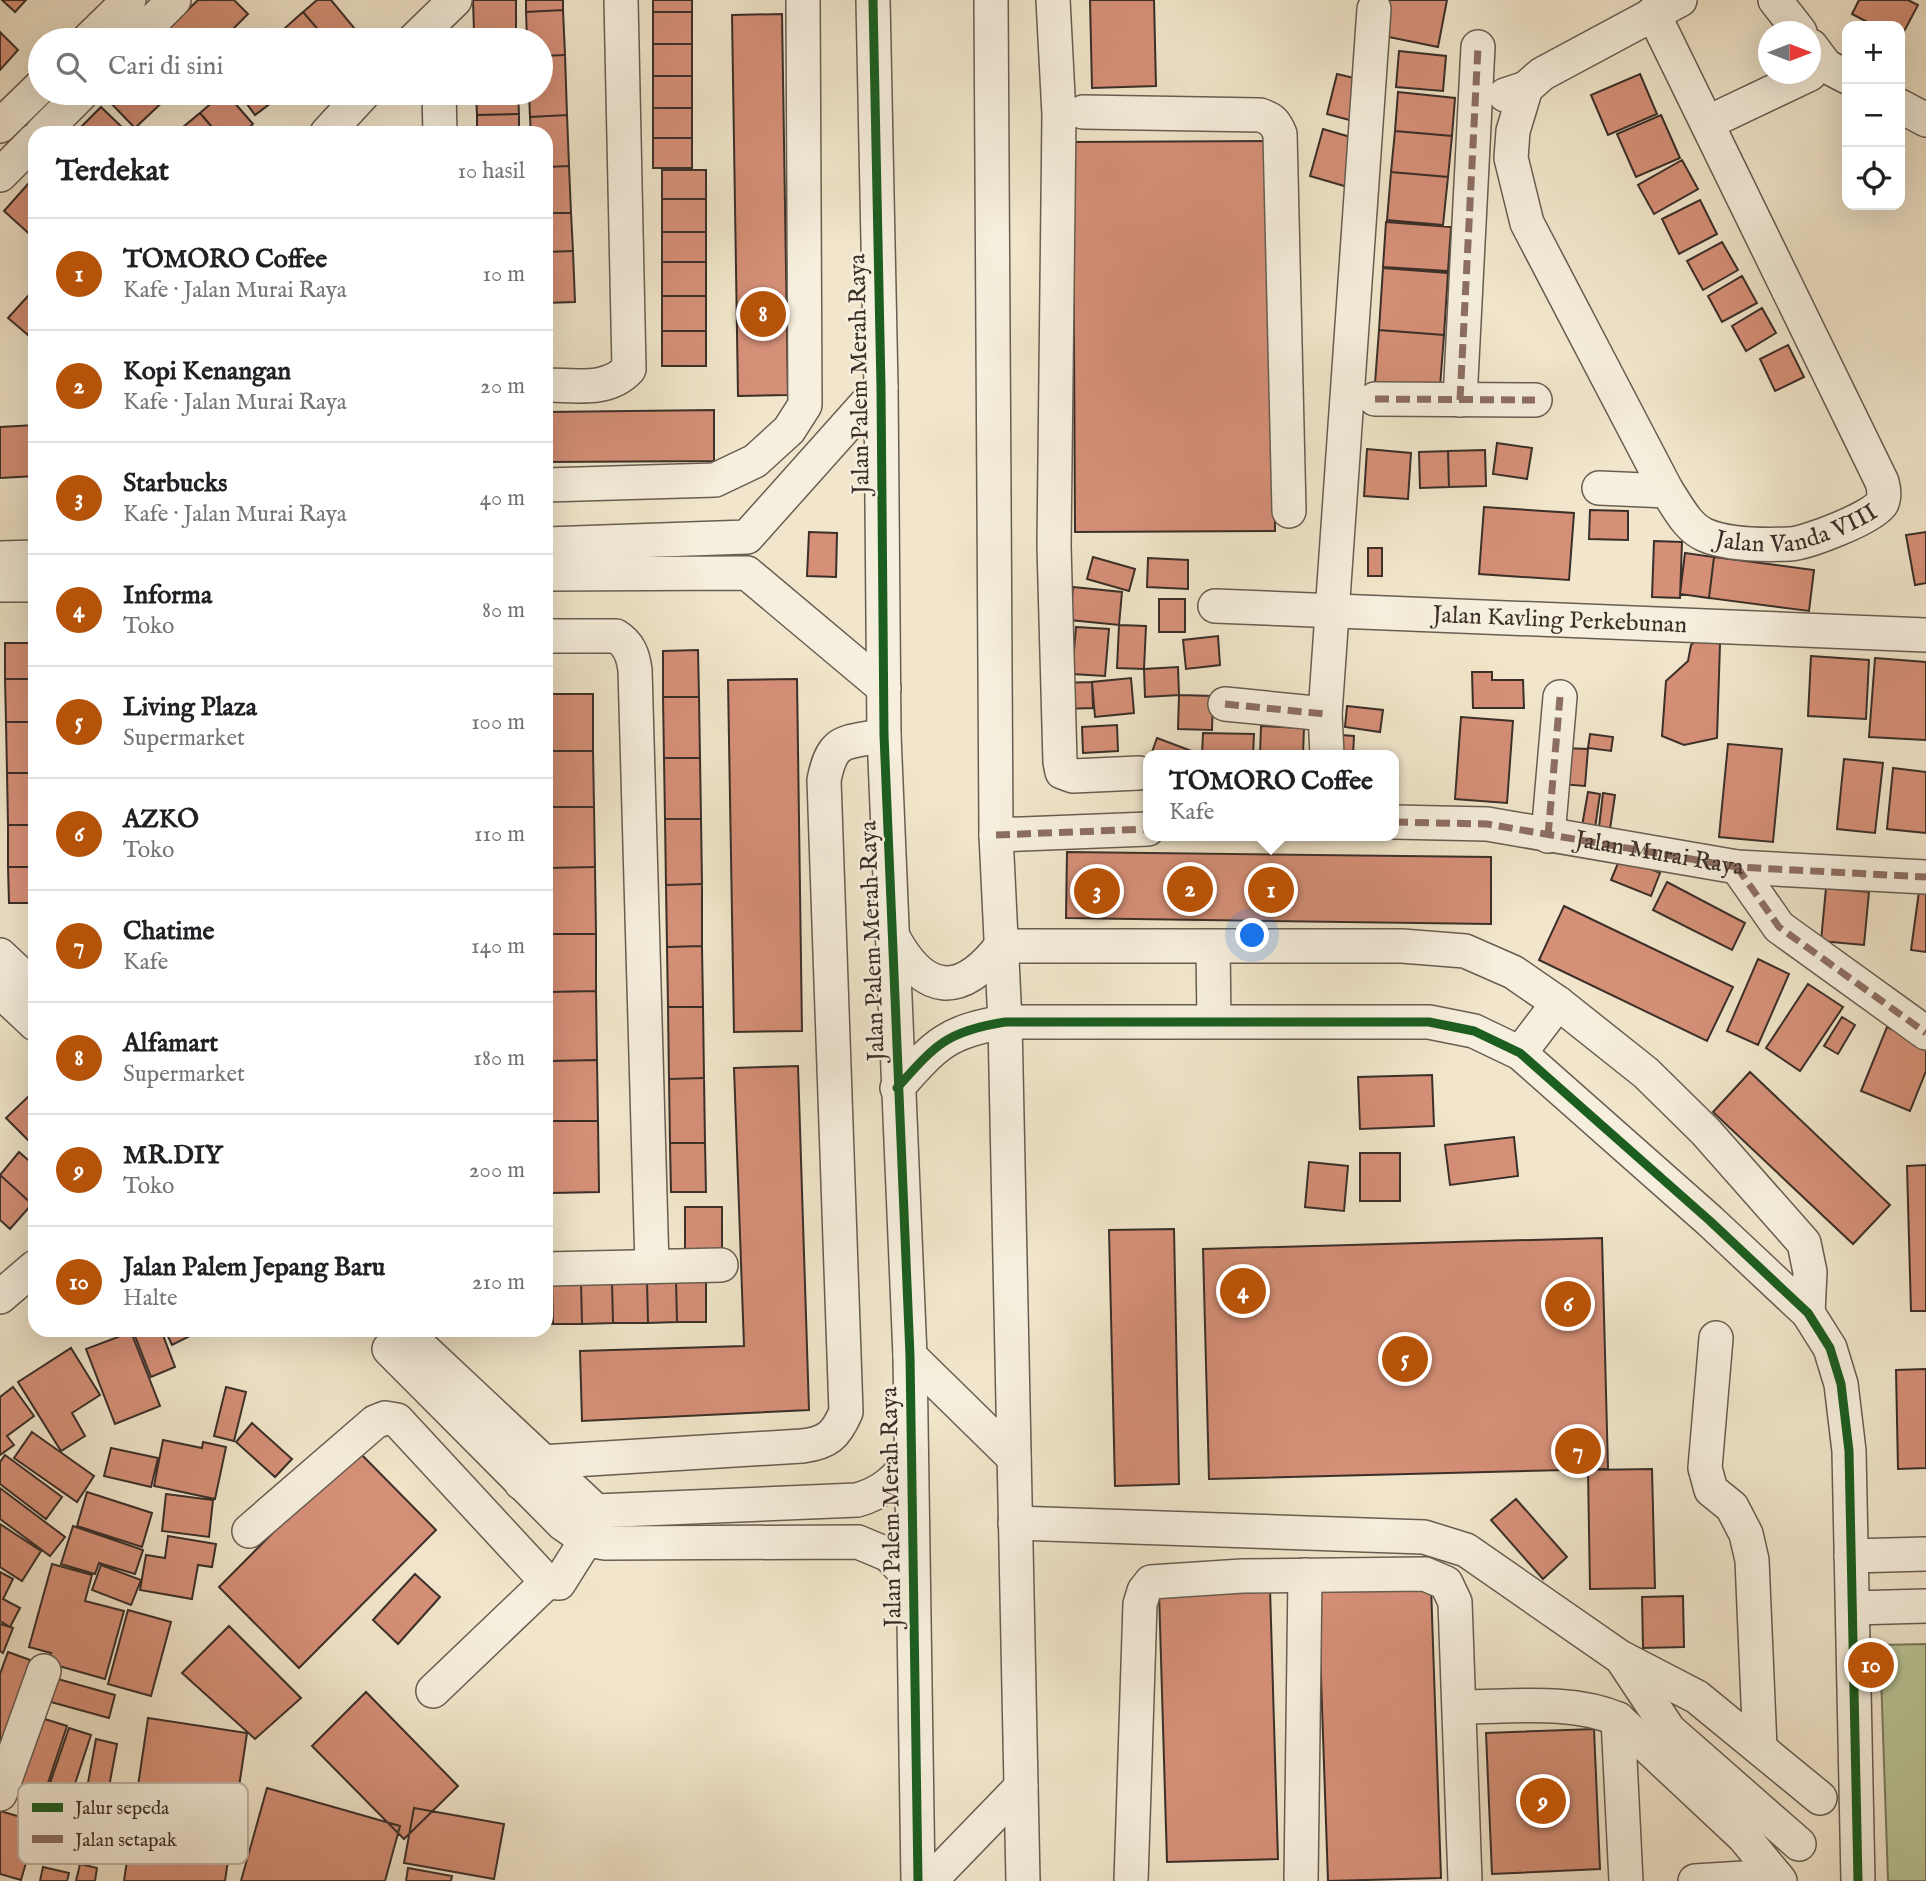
<!DOCTYPE html>
<html lang="id">
<meta charset="utf-8">
<style>
body{margin:0;font-family:"IM FELL English",serif;background:#f2f2f2;color:#202124}
.controls{position:absolute;right:21px;top:21px;display:grid;overflow:hidden;border-radius:14px;box-shadow:0 7px 28px #0002}
.controls button{width:63px;height:63px;display:grid;place-items:center;padding:0;border:0;border-bottom:2px solid #e0e0e0;background:#fff;color:#202124;font:35px sans-serif}
.compass{position:absolute;left:1758px;top:21px;width:63px;height:63px;border-radius:50%;background:#fff;box-shadow:0 7px 28px #0002;rotate:90deg}
.you{position:absolute;left:1253px;top:936px;width:24px;height:24px;margin:-18px;border:5px solid #fff;border-radius:50%;background:#1a73e8;box-shadow:0 0 0 10px #1a73e833}
.badge{display:grid;place-items:center;width:46px;height:46px;border-radius:50%;background:#b45309;color:#fff;font-size:23px;font-weight:700}
.pin{position:absolute;translate:-50% -50%;border:4px solid #fff;box-shadow:0 2px 7px #0006}
.popup{position:absolute;left:1143px;top:750px;width:256px;height:91px;box-sizing:border-box;display:grid;place-content:center;border-radius:14px;background:#fff;filter:drop-shadow(0 2px 5px #0005);font-size:23px;white-space:nowrap;color:#757577}
.popup b{font-size:26px;color:#202124}
.popup::after{content:'';position:absolute;left:50%;top:100%;margin-left:-14px;border:14px solid transparent;border-top-color:#fff}
.list{margin:0;padding:0;list-style:none}
h2{display:flex;justify-content:space-between;align-items:center;height:91px;margin:0;padding:0 28px;font-size:30px}
h2 small{font-size:23px;font-weight:400;color:#757577}
.list li{display:grid;grid-template-columns:46px 1fr auto;gap:21px;align-items:center;box-sizing:border-box;height:112px;padding:0 28px;border-top:2px solid #e0e0e0}
.list b{display:block;font-size:26px;white-space:nowrap}
.list p{margin:0;font-size:23px;white-space:nowrap;color:#757577}
.list em{font-size:23px;font-style:normal;color:#757577}
.icon{flex:none;width:38px;height:38px;fill:none;stroke:currentColor;stroke-width:2;stroke-linecap:round;stroke-linejoin:round}
.map{position:relative;flex:none;width:1926px;height:1881px;overflow:hidden}
.search{position:absolute;background:#fff;box-shadow:0 7px 28px #0002;left:28px;top:28px;width:525px;height:77px;display:flex;align-items:center;gap:18px;box-sizing:border-box;padding:0 24px;border-radius:38px;color:#757577;font-size:26px}
.panel{position:absolute;background:#fff;box-shadow:0 7px 28px #0002;left:28px;top:126px;width:525px;height:1211px;border-radius:21px}
.map>svg:first-child{display:block}
.green{fill:#bac597;stroke:#7a7a60;stroke-width:2}
.building{fill:#d69078;stroke:#3b2f29;stroke-width:2}
.lines{fill:none;stroke-linecap:round;stroke-linejoin:round}
.minor-casing{stroke:#685d52;stroke-width:36}
.minor{stroke:#f6efdd;stroke-width:33}
.quiet{stroke:#8d6e63;stroke-width:7;stroke-dasharray:14 7;stroke-linecap:butt}
.cycleway-casing{stroke:#f6efdd;stroke-width:13}
.cycleway{stroke:#1b5e20;stroke-width:9}
.labels{text-anchor:middle;dominant-baseline:central;stroke-width:5;stroke-linejoin:round;paint-order:stroke}
.street-label{font-size:24px;fill:#3b2f29;stroke:#f6efdd}
.key{fill:#f6efdd;stroke:#beb5a7;stroke-width:2}
.key-label{font-size:19px;fill:#3b2f29}
</style>
<div class="map">
<svg width="1926" height="1881" viewBox="0 0 1926 1881">
<rect width="100%" height="100%" fill="#f1e6cb"/>
<filter id="stains"><feTurbulence type="fractalNoise" baseFrequency=".00286" numOctaves="4"/><feColorMatrix values="0 0 0 0 .2 0 0 0 0 .09 0 0 0 0 .02 0 0 0 .5 -.17"/></filter>
<radialGradient id="worn" r=".72"><stop offset=".6" stop-color="#630" stop-opacity="0"/><stop offset="1" stop-color="#630" stop-opacity=".3"/></radialGradient>
<path class="green" d="M1926,1644V1881H1888L1880,1645Z"/>
<path class="building" d="M2,0H26L15,12Z
M198,0H234L248,14L222,40H169L163,34Z
M317,0H331L355,29L341,40H327L303,12Z
M473,0H516V31L474,32Z
M526,0H563V10L526,12Z
M653,0H692V12H653Z
M1090,0H1154L1156,86L1092,88Z
M1386,0H1447L1438,47L1379,35Z
M1859,0H1908L1918,5L1900,39V26H1875L1852,14Z
M563,10L565,55L541,56V40H527L526,12Z
M303,12L327,40H295L285,28Z
M653,12H692V44H653Z
M782,14L788,395L738,396L732,15Z
M516,31L517,40H475L474,32Z
M0,32L18,50L0,70Z
M653,44H692V76H653Z
M1399,51L1446,56L1443,91L1396,87Z
M565,55L567,115L530,117L529,93H541V56Z
M1337,74L1367,81L1357,122L1327,114Z
M1640,74L1657,114L1608,135L1591,95Z
M653,76H692V108H653Z
M1398,92L1455,98L1452,136L1395,131Z
M105,93H172L135,128L103,95Z
M223,93H226L253,124L243,133H217L200,113Z
M239,93H276L279,97L255,115Z
M476,93H518L519,114L477,115Z
M101,107L128,133H75Z
M653,108H692V138H653Z
M200,113L217,133H186L182,128Z
M519,114V133H477V115Z
M567,115L569,166L546,167V133H531L530,117Z
M1661,115L1680,158L1636,177L1617,134Z
M1323,129L1364,141L1351,188L1310,176Z
M1395,131L1452,136L1448,177L1391,172Z
M653,138H692V168H653Z
M1273,141L1275,531L1075,532L1073,142Z
M1682,160L1698,189L1654,214L1638,185Z
M569,166L571,213H546V167Z
M662,170H706V199H662Z
M1391,172L1448,177L1443,225L1387,220Z
M28,184L35,191V239L4,211Z
M662,199H706V232H662Z
M1700,200L1717,234L1679,254L1662,219Z
M546,213H571L573,251L546,252Z
M1386,222L1451,227L1448,271L1383,267Z
M662,232H706V262H662Z
M1722,242L1738,270L1703,290L1687,261Z
M573,251L575,302L546,303V252Z
M662,262H706V296H662Z
M1383,268L1448,273L1444,335L1379,330Z
M1742,276L1757,303L1722,322L1708,296Z
M28,296L35,303V341L8,318Z
M662,296H706V331H662Z
M1762,308L1776,333L1746,351L1732,326Z
M1379,330L1444,335L1440,387L1375,383Z
M662,331H706V366H662Z
M1788,345L1804,377L1775,391L1760,359Z
M714,410V461L546,462V412Z
M35,425V476L0,478V427Z
M1497,443L1532,448L1527,479L1493,474Z
M1367,449L1411,453L1408,499L1364,496Z
M1485,450L1486,486L1449,487L1448,451Z
M1448,451L1449,487L1420,488L1419,452Z
M1484,507L1574,513L1569,580L1479,574Z
M1590,510L1628,511V540L1589,539Z
M809,532L837,533L836,577L807,576Z
M1926,532V583L1915,585L1906,535Z
M1654,541L1682,542L1680,598L1652,597Z
M1368,548H1382V576H1368Z
M1685,553L1714,557L1709,598L1680,594Z
M1093,557L1135,569L1129,591L1087,579Z
M1714,557L1814,570L1809,611L1709,598Z
M1148,558L1188,560V589L1147,587Z
M1073,587L1122,592L1119,625L1070,620Z
M1159,599H1185V632H1159Z
M1119,625L1146,626L1144,669L1117,668Z
M1076,627L1109,629L1105,676L1072,674Z
M1218,636L1220,665L1186,669L1183,640Z
M1701,636L1720,644L1717,738L1684,745L1662,736L1666,681L1688,661L1691,645Z
M5,643H35V679H5Z
M698,650L699,697H663V651Z
M1811,656L1869,660L1866,719L1808,716Z
M1875,658L1926,662V740L1869,737Z
M1178,667L1179,695L1145,697L1144,669Z
M1472,672H1492V680H1523L1524,708H1473Z
M1131,678L1134,713L1095,717L1092,682Z
M5,679H35V722H6Z
M797,679L802,1031L734,1032L728,680Z
M1092,682L1093,708L1061,709L1060,683Z
M546,694H593V751H546Z
M1179,695L1213,696L1212,730L1178,729Z
M663,697H699L700,758H664Z
M1347,706L1383,710L1380,732L1345,727Z
M1461,717L1513,721L1507,803L1455,799Z
M6,722H35V773H7Z
M1117,725L1118,751L1083,753L1082,727Z
M1261,726L1304,728L1303,755H1260Z
M1203,733L1254,734L1253,755H1202Z
M1590,734L1613,737L1611,751L1588,748Z
M1341,735L1354,736L1353,755H1340Z
M1157,738L1197,753L1196,755H1151Z
M1728,744L1782,749L1773,842L1719,837Z
M1564,748L1588,749L1585,786L1561,784Z
M546,751H593L594,807H547Z
M664,758H700L701,819H665Z
M1844,759L1883,763L1875,833L1837,829Z
M1893,768L1926,772V833L1887,829Z
M7,773H35V825H8Z
M1588,792L1600,794L1595,828L1582,826Z
M1603,793L1615,795L1610,829L1599,827Z
M547,807H594L595,867L548,868Z
M665,819H701L702,884L666,885Z
M8,825H35V867H8Z
M1067,852L1491,857V924L1066,918Z
M1621,856L1660,873L1651,896L1611,880Z
M8,867H35V903H9Z
M595,867L596,934H549L548,868Z
M1667,882L1745,923L1732,950L1653,910Z
M702,884V946L667,947L666,885Z
M1920,884L1926,885V952L1911,950Z
M1826,888L1869,892L1864,945L1821,941Z
M1564,906L1733,987L1707,1041L1539,960Z
M549,934H596V991L549,992Z
M702,946L703,1007H668L667,947Z
M1758,959L1789,974L1758,1045L1727,1031Z
M1808,984L1843,1007L1800,1071L1766,1048Z
M596,991L597,1060L550,1061L549,992Z
M668,1007H703L704,1078L669,1079Z
M1842,1017L1855,1025L1838,1054L1824,1046Z
M1887,1027L1926,1044V1071L1910,1111L1861,1091Z
M597,1060L598,1121H551L550,1061Z
M798,1066L809,1410L582,1421L580,1351L744,1346L734,1068Z
M1750,1072L1890,1205L1853,1244L1713,1112Z
M1432,1075L1434,1126L1360,1129L1358,1077Z
M704,1078L705,1143H670L669,1079Z
M35,1090V1143L33,1145L6,1118Z
M551,1121H598L599,1192L552,1193Z
M1514,1137L1518,1176L1450,1185L1445,1145Z
M670,1143H705L706,1192H671Z
M19,1152L35,1166V1200L32,1204L0,1175Z
M1360,1153H1400V1201H1360Z
M1309,1162L1348,1166L1344,1211L1305,1207Z
M1926,1165V1311H1911L1907,1166Z
M0,1175L32,1204L10,1229L0,1220Z
M685,1207H722V1250H685Z
M1174,1229L1179,1484L1115,1486L1109,1230Z
M1602,1238L1608,1469L1209,1479L1203,1249Z
M676,1280L677,1322L648,1323L647,1281Z
M676,1280H706V1322H677Z
M647,1281L648,1323H613L612,1282Z
M546,1282H552L553,1324H546Z
M552,1282H581L582,1324H553Z
M581,1282H612L613,1323L582,1324Z
M161,1330L175,1367L151,1377L133,1331Z
M165,1330H195L196,1333L172,1345Z
M131,1332L160,1406L115,1424L86,1349Z
M71,1348L100,1395L72,1413L85,1436L61,1451L18,1382Z
M1926,1369V1468L1898,1469L1896,1370Z
M13,1387L34,1416L7,1436L14,1445L0,1455V1397Z
M226,1387L246,1392L234,1441L214,1436Z
M252,1423L292,1459L275,1477L236,1442Z
M32,1432L94,1476L77,1502L14,1458Z
M163,1440L202,1448L203,1442L226,1447L215,1499L154,1486Z
M111,1448L158,1458L151,1487L104,1476Z
M356,1449L436,1530L299,1668L219,1587Z
M5,1455L62,1497L46,1519L0,1484V1462Z
M1652,1469L1655,1588L1590,1589L1588,1470Z
M0,1488L65,1537L50,1556L0,1519Z
M87,1492L152,1513L142,1547L77,1526Z
M166,1494L213,1500L209,1537L162,1531Z
M1516,1499L1567,1557L1543,1579L1491,1520Z
M0,1524L41,1551L22,1581L0,1567Z
M73,1526L143,1550L135,1574L99,1563L95,1574L61,1564Z
M168,1536L216,1544L212,1567L198,1565L192,1599L140,1590L146,1555L165,1558Z
M52,1564L92,1575L85,1601L124,1611L105,1679L48,1663L51,1653L29,1647Z
M101,1565L141,1580L131,1605L92,1590Z
M0,1572L13,1579L3,1599L20,1608L10,1627L0,1621Z
M415,1574L440,1597L398,1644L373,1620Z
M1431,1586L1441,1878L1328,1881L1318,1590Z
M1270,1588L1278,1859L1167,1862L1159,1591Z
M1683,1596L1684,1647L1643,1648L1642,1597Z
M128,1610L171,1622L151,1696L108,1684Z
M0,1624L13,1628L3,1653L0,1651Z
M229,1626L301,1698L255,1739L182,1673Z
M8,1652L30,1660L0,1782V1674Z
M47,1676L115,1695L109,1718L40,1699Z
M366,1692L458,1786L404,1839L312,1746Z
M35,1716L67,1726L41,1804L9,1794Z
M148,1718L247,1733L225,1881H124Z
M69,1728L91,1735L69,1802L46,1795Z
M1594,1729L1600,1869L1492,1874L1486,1733Z
M96,1739L117,1744L106,1803L85,1799Z
M267,1788L400,1826L385,1881H241Z
M85,1802L108,1805L101,1847L79,1843Z
M414,1808L504,1824L494,1879L404,1863Z
M0,1811L38,1822L21,1880L0,1874Z
M43,1812L64,1817L54,1853L34,1848Z
M80,1864L97,1868L95,1881H76Z
M43,1867L69,1873L67,1881H40Z
M408,1868L452,1876L451,1881H406Z"/>
<g class="lines">
<defs>
<g id="minor">
<path d="M873,0L881,387L884,735L910,1356L918,1881"/>
<path d="M991,0L996,835L1005,1022L1023,1881"/>
<path d="M1053,0L1059,115L1054,546L1060,762L1062,772L1073,776L1139,773"/>
<path d="M1775,0L1800,32"/>
<path d="M88,40L129,0"/>
<path d="M134,40L174,0"/>
<path d="M414,40L455,0"/>
<path d="M1811,46L1826,66L1847,77"/>
<path id="s1" d="M1526,88L1513,131L1511,158L1527,223L1667,491C1678,507 1687,527 1705,535C1728,545 1766,545 1790,544C1807,543 1875,517 1882,503C1885,496 1884,489 1882,482L1653,13"/>
<path d="M439,93L440,133"/>
<path d="M1505,95L1526,88L1542,74L1680,0"/>
<path d="M1900,106L1926,120"/>
<path d="M1083,112L1260,115C1272,119 1275,122 1280,134L1289,511"/>
<path d="M1709,122L1810,74"/>
<path d="M0,126L40,87"/>
<path d="M42,133L82,93"/>
<path d="M327,133L364,93"/>
<path d="M0,175L35,140"/>
<path d="M546,385C575,385 608,392 629,369L621,0"/>
<path d="M1375,399L1535,400"/>
<path d="M1460,400L1478,47"/>
<path d="M546,485L715,480L755,461L789,430L805,405L803,0"/>
<path d="M1599,488L1667,491"/>
<path d="M546,544L747,537L881,387"/>
<path d="M0,558L35,557"/>
<path d="M546,574L747,573L884,688"/>
<path d="M0,585H35"/>
<path id="s2" d="M1215,606L1926,635"/>
<path d="M546,636H616C629,644 633,655 635,670L652,1266"/>
<path d="M1225,704L1325,714"/>
<path d="M1327,755L1325,714L1374,9"/>
<path d="M1394,822L1487,824L1737,867L1926,877"/>
<path d="M996,835L1148,829"/>
<path d="M1548,836L1560,697"/>
<path d="M1737,867L1779,927L1926,1033"/>
<path d="M893,937C924,994 960,999 1001,946H1402L1465,951L1513,972L1558,1003L1646,1073L1706,1132L1804,1243L1810,1272L1808,1313"/>
<path d="M1213,947L1214,1021"/>
<path d="M0,955L35,988"/>
<path d="M0,991L35,1024"/>
<path d="M1520,1053L1558,1003"/>
<path d="M897,1088C935,1045 947,1031 1005,1022H1429L1474,1031L1520,1053L1710,1221L1808,1313L1830,1348L1841,1384L1849,1451L1858,1881"/>
<path d="M546,1269L721,1265"/>
<path d="M0,1297L35,1267"/>
<path d="M405,1332L596,1511L857,1500C882,1493 898,1480 911,1457"/>
<path d="M1716,1338L1705,1468L1711,1490L1732,1507L1746,1534L1752,1560L1760,1748"/>
<path d="M389,1349L563,1524L586,1540L605,1543L858,1542L889,1555L912,1580"/>
<path d="M910,1356L1014,1458"/>
<path d="M521,1483L541,1462L802,1446C828,1443 836,1435 846,1412L824,780C833,736 845,744 884,735"/>
<path d="M1015,1523L1424,1537L1466,1550L1620,1657L1697,1697L1820,1798"/>
<path d="M249,1531L375,1422L385,1418L397,1420L547,1582L559,1583L586,1540"/>
<path d="M1851,1556L1926,1554"/>
<path d="M1853,1608L1926,1606"/>
<path d="M1622,1659L1669,1730L1799,1844"/>
<path d="M433,1691L547,1582"/>
<path d="M1461,1707C1511,1707 1571,1699 1618,1719L1744,1837L1780,1881"/>
<path d="M1618,1719L1626,1881"/>
<path d="M0,1794L44,1671"/>
<path d="M930,1881L1021,1787"/>
<path d="M1131,1881L1140,1604L1144,1591L1151,1582L1242,1576L1425,1574L1446,1583L1455,1602L1465,1881"/>
<path d="M1301,1881L1305,1575"/>
<path d="M1695,1881L1776,1876"/>
</g>
</defs>
<use href="#minor" class="minor-casing"/>
<use href="#minor" class="minor"/>
<g class="quiet">
<path d="M1375,399L1535,400"/>
<path d="M1460,400L1478,47"/>
<path d="M1225,704L1325,714"/>
<path id="s3" d="M1394,822L1487,824L1737,867L1926,877"/>
<path d="M996,835L1148,829"/>
<path d="M1548,836L1560,697"/>
<path d="M1737,867L1779,927L1926,1033"/>
</g>
<defs>
<path id="cycleway" d="M873,0L881,387L884,735L910,1356L918,1881
M897,1088C935,1045 947,1031 1005,1022H1429L1474,1031L1520,1053L1710,1221L1808,1313L1830,1348L1841,1384L1849,1451L1858,1881"/>
</defs>
<use href="#cycleway" class="cycleway-casing"/>
<use href="#cycleway" class="cycleway"/>
</g>
<g class="labels">
<g class="street-label">
<text transform="translate(860 374) rotate(-91)">Jalan Palem Merah Raya</text>
<text stroke="none"><textPath href="#s1" startOffset="595">Jalan Vanda VIII</textPath></text>
<text stroke="none"><textPath href="#s2" startOffset="345">Jalan Kavling Perkebunan</textPath></text>
<text stroke="none"><textPath href="#s3" startOffset="268">Jalan Murai Raya</textPath></text>
<text transform="translate(873 941) rotate(-92)">Jalan Palem Merah Raya</text>
<text transform="translate(892 1507) rotate(-91)">Jalan Palem Merah Raya</text>
</g>
</g>
<rect x="18" y="1783" width="230" height="81" rx="10" class="key"/>
<rect x="32" y="1803" width="31" height="9" fill="#1b5e20"/>
<rect x="32" y="1835" width="31" height="8" fill="#8d6e63"/>
<g class="key-label">
<text x="75" y="1814">Jalur sepeda</text>
<text x="75" y="1846">Jalan setapak</text>
</g>
<rect width="100%" height="100%" filter="url(#stains)"/>
<rect width="100%" height="100%" fill="url(#worn)"/>
</svg>
<div class="controls">
<button>+</button>
<button>−</button>
<button><svg class="icon" aria-label="locate" viewBox="0 0 24 24"><circle cx="12" cy="12" r="6"/><path d="M12 2v4M12 18v4M2 12h4M18 12h4"/></svg></button>
</div>
<svg class="compass" viewBox="-18 -18 36 36"><path d="M0-13l5 13h-10z" fill="#e53935"/><path d="M0 13l5-13h-10z" fill="#757577"/></svg>
<div class="you"></div>
<div class="pin badge" style="left:1271px;top:890px">1</div>
<div class="popup"><b>TOMORO Coffee</b>Kafe</div>
<div class="pin badge" style="left:1190px;top:889px">2</div>
<div class="pin badge" style="left:1097px;top:891px">3</div>
<div class="pin badge" style="left:1243px;top:1291px">4</div>
<div class="pin badge" style="left:1405px;top:1359px">5</div>
<div class="pin badge" style="left:1568px;top:1304px">6</div>
<div class="pin badge" style="left:1578px;top:1451px">7</div>
<div class="pin badge" style="left:763px;top:314px">8</div>
<div class="pin badge" style="left:1543px;top:1801px">9</div>
<div class="pin badge" style="left:1871px;top:1665px">10</div>
<div class="search"><svg class="icon" aria-label="search" viewBox="0 0 24 24"><circle cx="10" cy="10" r="6"/><path d="M15 15l6 6"/></svg>Cari di sini</div>
<section class="panel">
<h2>Terdekat<small>10 hasil</small></h2>
<ul class="list">
<li><span class="badge">1</span><div><b>TOMORO Coffee</b><p>Kafe · Jalan Murai Raya</p></div><em>10 m</em></li>
<li><span class="badge">2</span><div><b>Kopi Kenangan</b><p>Kafe · Jalan Murai Raya</p></div><em>20 m</em></li>
<li><span class="badge">3</span><div><b>Starbucks</b><p>Kafe · Jalan Murai Raya</p></div><em>40 m</em></li>
<li><span class="badge">4</span><div><b>Informa</b><p>Toko</p></div><em>80 m</em></li>
<li><span class="badge">5</span><div><b>Living Plaza</b><p>Supermarket</p></div><em>100 m</em></li>
<li><span class="badge">6</span><div><b>AZKO</b><p>Toko</p></div><em>110 m</em></li>
<li><span class="badge">7</span><div><b>Chatime</b><p>Kafe</p></div><em>140 m</em></li>
<li><span class="badge">8</span><div><b>Alfamart</b><p>Supermarket</p></div><em>180 m</em></li>
<li><span class="badge">9</span><div><b>MR.DIY</b><p>Toko</p></div><em>200 m</em></li>
<li><span class="badge">10</span><div><b>Jalan Palem Jepang Baru</b><p>Halte</p></div><em>210 m</em></li>
</ul>
</section>
</div>
